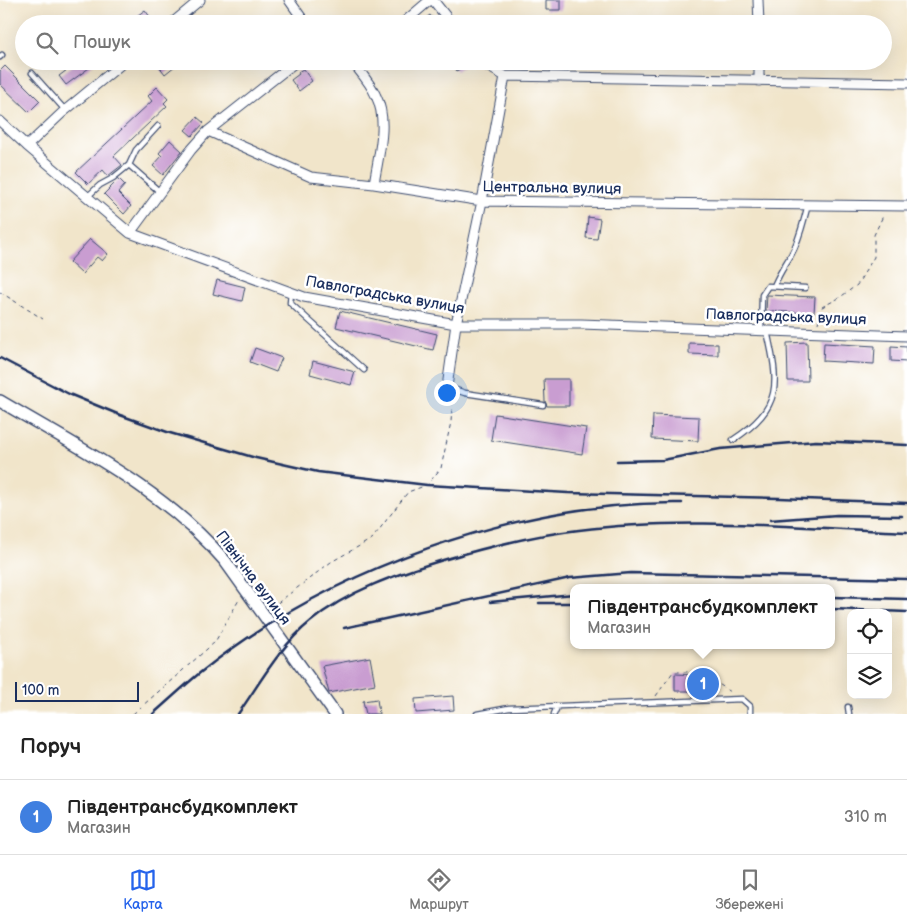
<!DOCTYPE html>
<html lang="uk">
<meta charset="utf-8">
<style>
body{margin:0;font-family:"Balsamiq Sans",sans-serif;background:#f6f6f6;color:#222}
.controls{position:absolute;right:15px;bottom:15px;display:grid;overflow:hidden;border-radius:10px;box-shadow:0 5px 20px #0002}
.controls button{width:45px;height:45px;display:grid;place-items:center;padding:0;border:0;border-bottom:1px solid #e0e0e0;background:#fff;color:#222;font:25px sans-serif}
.scale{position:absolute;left:15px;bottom:12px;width:124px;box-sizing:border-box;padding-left:5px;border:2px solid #1b2f5e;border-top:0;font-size:14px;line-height:18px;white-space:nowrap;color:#1b2f5e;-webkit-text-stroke:4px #fff;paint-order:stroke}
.you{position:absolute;left:446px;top:392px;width:18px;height:18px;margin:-12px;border:4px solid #fff;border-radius:50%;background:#1a73e8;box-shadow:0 0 0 8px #1a73e833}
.badge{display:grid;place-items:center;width:32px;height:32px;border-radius:50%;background:#2563eb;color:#fff;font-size:16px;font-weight:700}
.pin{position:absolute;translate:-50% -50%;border:2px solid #fff;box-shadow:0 1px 5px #0006}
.popup{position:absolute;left:570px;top:584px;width:265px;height:65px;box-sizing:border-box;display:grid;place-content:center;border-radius:10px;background:#fff;filter:drop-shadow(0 1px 4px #0005);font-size:16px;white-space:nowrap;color:#767676}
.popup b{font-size:19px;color:#222}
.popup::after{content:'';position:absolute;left:50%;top:100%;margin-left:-10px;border:10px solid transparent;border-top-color:#fff}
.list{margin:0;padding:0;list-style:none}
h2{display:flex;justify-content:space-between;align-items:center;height:65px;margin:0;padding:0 20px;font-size:21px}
h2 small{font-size:16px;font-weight:400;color:#767676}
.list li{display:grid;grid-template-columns:32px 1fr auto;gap:15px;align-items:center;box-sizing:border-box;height:75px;padding:0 20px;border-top:1px solid #e0e0e0}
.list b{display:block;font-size:19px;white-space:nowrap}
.list p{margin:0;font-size:16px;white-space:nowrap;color:#767676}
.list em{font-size:16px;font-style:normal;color:#767676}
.icon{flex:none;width:28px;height:28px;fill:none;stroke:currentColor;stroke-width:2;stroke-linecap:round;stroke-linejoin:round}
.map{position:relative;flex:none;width:907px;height:714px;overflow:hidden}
.search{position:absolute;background:#fff;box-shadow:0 5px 20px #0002;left:15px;right:15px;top:15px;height:55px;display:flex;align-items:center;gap:12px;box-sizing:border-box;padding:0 18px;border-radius:28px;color:#767676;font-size:19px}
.sheet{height:140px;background:#fff}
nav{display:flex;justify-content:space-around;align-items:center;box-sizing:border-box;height:70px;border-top:1px solid #e0e0e0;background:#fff;font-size:14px;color:#767676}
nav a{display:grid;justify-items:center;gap:2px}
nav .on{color:#2563eb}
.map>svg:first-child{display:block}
.building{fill:#c99dd1}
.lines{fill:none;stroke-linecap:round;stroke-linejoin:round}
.service-casing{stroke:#3b4a6e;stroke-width:7}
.minor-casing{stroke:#3b4a6e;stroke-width:11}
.tertiary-casing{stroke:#3b4a6e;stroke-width:14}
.path{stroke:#3b4a6e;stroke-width:1;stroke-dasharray:4 4;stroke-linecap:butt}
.service{stroke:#fff;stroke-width:4.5}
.minor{stroke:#fff;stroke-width:9}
.tertiary{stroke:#fff;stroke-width:11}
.rail{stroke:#1b2f5e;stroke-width:2.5}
.labels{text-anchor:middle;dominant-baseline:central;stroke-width:5;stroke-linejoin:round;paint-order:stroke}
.street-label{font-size:15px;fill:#1b2f5e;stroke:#fff}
</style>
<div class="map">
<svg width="907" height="714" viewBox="0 0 907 714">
<rect width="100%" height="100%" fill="#fff"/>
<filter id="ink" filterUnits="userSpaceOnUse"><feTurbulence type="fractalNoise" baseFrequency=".02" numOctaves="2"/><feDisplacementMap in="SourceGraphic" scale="10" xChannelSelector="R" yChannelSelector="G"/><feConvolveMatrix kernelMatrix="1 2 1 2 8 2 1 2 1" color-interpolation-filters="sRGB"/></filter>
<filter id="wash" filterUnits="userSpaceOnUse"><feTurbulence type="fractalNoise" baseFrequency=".0096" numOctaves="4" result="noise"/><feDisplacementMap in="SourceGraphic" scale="20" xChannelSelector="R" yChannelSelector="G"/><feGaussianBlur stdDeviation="1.12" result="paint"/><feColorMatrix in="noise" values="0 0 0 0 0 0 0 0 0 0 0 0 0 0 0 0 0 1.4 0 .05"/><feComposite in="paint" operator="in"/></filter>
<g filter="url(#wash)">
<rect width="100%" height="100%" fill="#f1e5ca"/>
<g id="blocks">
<path class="building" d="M546,0H561V10H546Z
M145,10L153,21L150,24H126Z
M430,15L436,24H418Z
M79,61H91L93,65L66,85L59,76Z
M155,61H181L165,74Z
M449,61H470L457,71Z
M5,66L40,101L29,112L0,84V71Z
M303,69L312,81L299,91L291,80L299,74L298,72Z
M157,87L168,99L164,103L167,106L114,156L122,165L108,176L103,170L88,184L76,172L152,101L148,96Z
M197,117L204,123L192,136L185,130Z
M170,140L182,151L163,175L153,166L162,156L159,153Z
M119,179L125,185L118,193L131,206L124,214L104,194Z
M588,217L600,219L597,239L586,238Z
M90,239L108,254L102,261L97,257L82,274L69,262Z
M217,280L245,287L242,301L213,294Z
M767,295L815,297L814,313L766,311Z
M340,311L437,334L433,350L336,327Z
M807,342L808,381H788L787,343Z
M689,343L718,344V355L689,354Z
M824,343L875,346L874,364L823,361Z
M891,346L907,347V362L891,361Z
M255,348L282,358L276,372L250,362Z
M313,361L355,372L351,385L310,374Z
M544,379H569V406H547L545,401Z
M495,414L586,428L582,454L491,440Z
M653,415L699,417L698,441L652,439Z
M370,657L375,684L329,693L322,666Z
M675,674L699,675V691H675Z
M453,696L454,710L416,713L415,699Z
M377,699L379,714H366L363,701Z"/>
</g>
</g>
<g filter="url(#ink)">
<use href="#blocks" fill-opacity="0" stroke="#3b4a6e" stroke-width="1"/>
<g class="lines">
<defs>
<path id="service" d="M0,57L2,55
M32,73L65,110
M129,165L160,192
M87,197L100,185L113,178L129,165L136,150L158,126
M774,286C780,272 784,267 791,255C800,239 803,222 808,205
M291,292L290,303L364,370
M761,330L762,295L768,286L805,288
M447,387L465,393L543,405
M733,440C783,407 779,384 767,331
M848,707L849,714
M477,714L509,708L742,699L750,706V714
M554,714L557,707"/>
<path id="minor" d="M289,0L306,24
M433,0L452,24
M758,0L759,24
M171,24L200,0
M402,24L430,0
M357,61L354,64C362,74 371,84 376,96C389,122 378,156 374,184
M759,61V81
M505,76L907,83
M0,121L27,146L130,233L304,297L456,324H581L907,336
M208,131L311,177L374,184L482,201L907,206
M27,146L62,113L125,61
M130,233L191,150L208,131L297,61
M447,387L456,324L482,201L505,76L487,66L483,61"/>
<path id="tertiary" d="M0,401C79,448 165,490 225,561L335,714"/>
</defs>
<use href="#service" class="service-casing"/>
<use href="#minor" class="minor-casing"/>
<use href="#tertiary" class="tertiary-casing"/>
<path class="path" d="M0,292L43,319
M818,323L822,307L839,298L857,285L874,257V235L883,216
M271,608L331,562L372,539L408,492L427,485L441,468L451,422L453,395
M656,696L673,672H700L731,692
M133,714L215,642L240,598"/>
<use href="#service" class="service"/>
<use href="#minor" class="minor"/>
<use href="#tertiary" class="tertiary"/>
<path class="rail" d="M0,358L69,394L120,415L170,433L256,458L318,472L427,485L568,493L779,498L907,503
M617,461L663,460L720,449L816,441L907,445
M770,520L837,515L902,516
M832,597L907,599
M490,602L574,594
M539,603H574
M832,609L907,612
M344,628L570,578L631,573L907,579
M153,714C169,700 185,685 201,672C331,569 516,501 682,503
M238,714C260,683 280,646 310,622C347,591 397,574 443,560C487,547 533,535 579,530C686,516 799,528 907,532"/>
</g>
</g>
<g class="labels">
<g class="street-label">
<text transform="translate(552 188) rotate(1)">Центральна вулиця</text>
<text transform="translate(385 295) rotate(10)">Павлоградська вулиця</text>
<text transform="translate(786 317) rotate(2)">Павлоградська вулиця</text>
<text transform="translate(253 578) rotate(53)">Північна вулиця</text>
</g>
</g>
</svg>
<div class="controls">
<button><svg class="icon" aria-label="locate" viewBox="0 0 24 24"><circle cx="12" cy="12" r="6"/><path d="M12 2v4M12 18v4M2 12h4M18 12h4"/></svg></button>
<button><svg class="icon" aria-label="layers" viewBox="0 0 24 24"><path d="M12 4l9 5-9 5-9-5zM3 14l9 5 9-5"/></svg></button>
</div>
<div class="scale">100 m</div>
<div class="you"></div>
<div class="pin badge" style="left:703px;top:684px;background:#3f7fe0">1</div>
<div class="popup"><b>Південтрансбудкомплект</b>Магазин</div>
<div class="search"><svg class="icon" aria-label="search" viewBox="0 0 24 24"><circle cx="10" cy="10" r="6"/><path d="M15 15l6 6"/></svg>Пошук</div>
</div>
<section class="sheet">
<h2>Поруч<small></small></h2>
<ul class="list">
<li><span class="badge" style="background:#3f7fe0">1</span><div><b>Південтрансбудкомплект</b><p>Магазин</p></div><em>310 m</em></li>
</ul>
</section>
<nav>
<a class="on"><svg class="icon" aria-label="map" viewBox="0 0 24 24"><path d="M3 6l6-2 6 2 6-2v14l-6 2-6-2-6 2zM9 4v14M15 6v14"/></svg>Карта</a>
<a><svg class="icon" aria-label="directions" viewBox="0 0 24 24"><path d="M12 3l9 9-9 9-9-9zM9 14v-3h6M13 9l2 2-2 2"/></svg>Маршрут</a>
<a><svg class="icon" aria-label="saved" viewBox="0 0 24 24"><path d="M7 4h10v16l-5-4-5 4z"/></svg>Збережені</a>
</nav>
